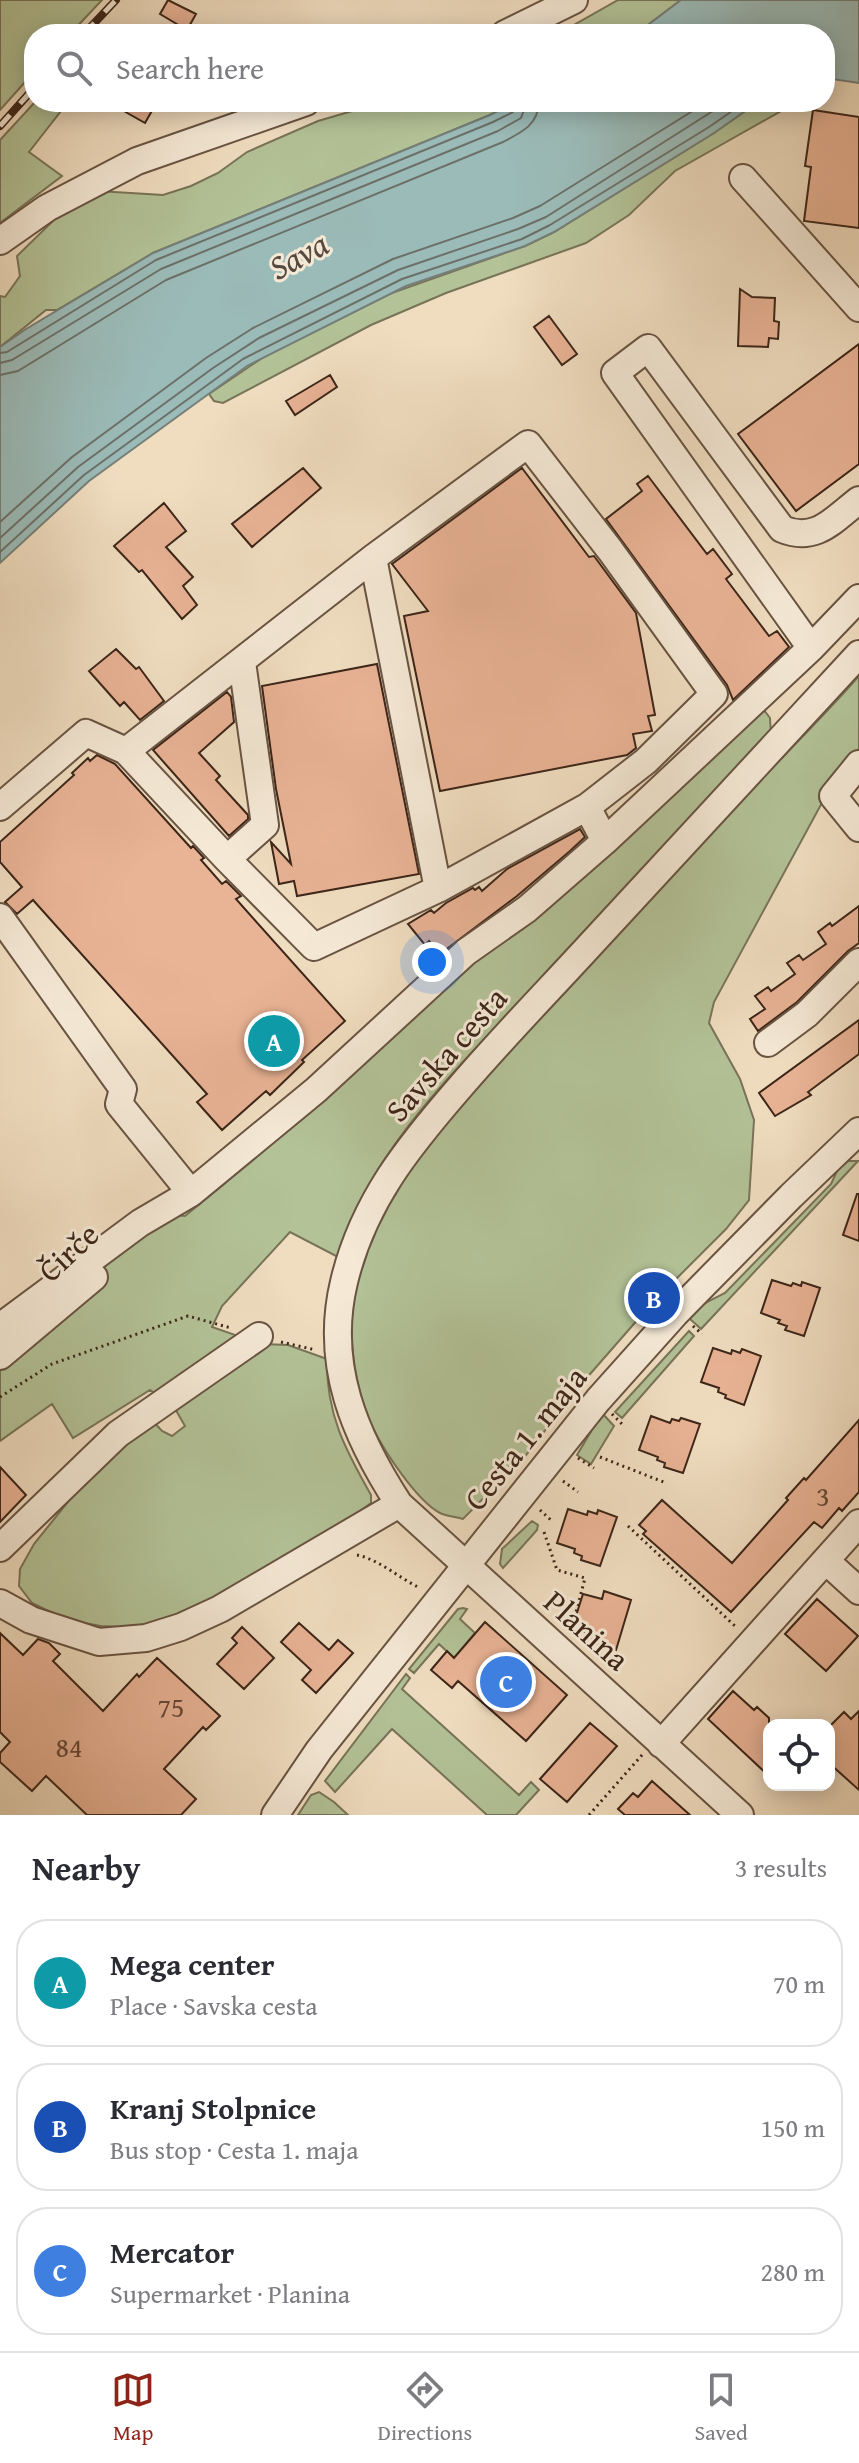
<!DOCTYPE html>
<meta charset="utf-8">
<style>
body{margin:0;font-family:"Gentium Book Plus",serif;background:#f2f2f3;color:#2b2b33}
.controls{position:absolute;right:24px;bottom:24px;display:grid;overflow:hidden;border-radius:16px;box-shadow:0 4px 20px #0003}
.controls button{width:72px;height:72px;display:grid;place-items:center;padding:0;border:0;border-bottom:2px solid #e1e1e2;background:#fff;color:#2b2b33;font:40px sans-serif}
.you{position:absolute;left:432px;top:962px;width:28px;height:28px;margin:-20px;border:6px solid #fff;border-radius:50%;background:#1a73e8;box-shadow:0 0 0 12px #1a73e833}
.badge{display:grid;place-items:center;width:52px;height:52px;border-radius:50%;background:#8f2418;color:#fff;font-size:26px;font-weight:700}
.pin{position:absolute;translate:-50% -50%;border:4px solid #fff;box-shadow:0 2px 8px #0006}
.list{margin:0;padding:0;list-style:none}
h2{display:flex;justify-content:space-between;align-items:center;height:104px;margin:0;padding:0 32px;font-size:34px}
h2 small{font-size:26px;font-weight:400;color:#7c7c81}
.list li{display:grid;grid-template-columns:52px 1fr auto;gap:24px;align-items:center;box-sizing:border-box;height:128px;margin:0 16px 16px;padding:0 16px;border:2px solid #e1e1e2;border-radius:32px}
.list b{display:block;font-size:30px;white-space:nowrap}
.list p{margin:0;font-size:26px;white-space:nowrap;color:#7c7c81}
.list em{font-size:26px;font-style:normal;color:#7c7c81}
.icon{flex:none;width:44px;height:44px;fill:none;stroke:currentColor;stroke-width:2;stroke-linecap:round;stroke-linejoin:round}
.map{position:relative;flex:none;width:859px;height:1815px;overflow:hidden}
.search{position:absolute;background:#fff;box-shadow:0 4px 20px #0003;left:24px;right:24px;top:24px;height:88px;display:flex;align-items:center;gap:20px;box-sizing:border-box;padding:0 28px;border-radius:32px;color:#7c7c81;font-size:30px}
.sheet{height:536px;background:#fff}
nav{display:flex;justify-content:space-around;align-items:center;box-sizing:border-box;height:112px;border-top:2px solid #e1e1e2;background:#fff;font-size:22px;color:#7c7c81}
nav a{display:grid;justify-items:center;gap:4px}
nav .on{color:#8f2418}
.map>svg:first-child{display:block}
.green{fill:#b3c297;stroke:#787458;stroke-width:2}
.water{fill:#9bbbb8;stroke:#757f78;stroke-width:2}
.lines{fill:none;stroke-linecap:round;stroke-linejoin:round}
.shore{stroke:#6c7068;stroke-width:2}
.building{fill:#e9b395;stroke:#3c2518;stroke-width:2}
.minor-casing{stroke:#695342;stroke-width:30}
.path{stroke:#3c2518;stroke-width:3;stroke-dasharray:2 4;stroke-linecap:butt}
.minor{stroke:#f5e9d6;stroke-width:26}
.rail-casing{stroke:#3c2518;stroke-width:8}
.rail{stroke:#f5e9d6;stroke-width:5;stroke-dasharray:15;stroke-linecap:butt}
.labels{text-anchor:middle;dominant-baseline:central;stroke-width:6;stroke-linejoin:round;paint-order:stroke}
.number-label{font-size:28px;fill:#674837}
.street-label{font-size:32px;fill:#3c2518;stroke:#f5e9d6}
.water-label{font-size:34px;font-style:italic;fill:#544a40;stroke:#f5e9d6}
</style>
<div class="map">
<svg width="859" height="1815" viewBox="0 0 859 1815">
<rect width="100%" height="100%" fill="#f0ddc0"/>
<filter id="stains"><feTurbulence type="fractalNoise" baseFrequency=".0025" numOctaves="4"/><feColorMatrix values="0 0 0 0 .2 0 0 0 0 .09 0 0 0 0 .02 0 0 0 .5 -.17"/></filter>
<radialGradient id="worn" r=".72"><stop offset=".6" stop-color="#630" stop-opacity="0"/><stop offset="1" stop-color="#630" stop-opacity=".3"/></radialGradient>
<path class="green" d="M0,0H102L70,34H34V72L0,110Z
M618,0H681L636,34H558Z
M35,102H68L29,152L62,176L0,223V140Z
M383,102H515L490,115L153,253L57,310H46L0,347V296L5,297L20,276L17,256L59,215L98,191L163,195L191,186L218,173L247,152L318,121Z
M758,102H797L675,171L629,215L586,243L446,293L371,325L223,403L214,401L209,394L268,354L389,294L525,246L554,232L714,133Z
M859,676V757L824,799L714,1002L709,1023L740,1079L754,1120L749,1200L726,1229L653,1302L577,1389L526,1455L463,1519C456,1517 446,1516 440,1513C417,1501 384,1451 373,1428C350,1377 345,1318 361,1263C379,1203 417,1157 456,1110C501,1058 548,1009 595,959C630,922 662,883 696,846C750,789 807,735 859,676Z
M758,702L770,718L771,735C697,813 624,892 550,971C473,1053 369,1146 338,1257L290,1232L222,1306L212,1327L241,1337L160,1397L150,1390L73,1438L52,1404L0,1441V1339L162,1214L185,1216L224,1184L327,1088Z
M848,1161H858L701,1329L689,1318L705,1303L725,1293L831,1184L839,1167Z
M689,1331L694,1336L622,1418L615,1412Z
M262,1344L288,1345L327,1359C326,1414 345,1449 371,1495V1503L352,1517L202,1606L146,1628L101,1626L67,1620L32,1603L19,1586L20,1569L34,1544L100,1462L150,1418L162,1431L172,1436L185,1426L170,1400Z
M602,1413L614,1426L591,1464L577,1455Z
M532,1521L538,1525L537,1530L503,1568L500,1564L502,1549Z
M463,1608L467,1609L460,1619L475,1633L454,1658L439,1644L414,1673L409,1669L458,1609Z
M406,1674L410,1678L402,1689L519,1795L531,1782L539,1790L516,1815H487L392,1729L335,1792L325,1781Z
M319,1792L334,1802L348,1815H298L311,1795Z"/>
<path class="water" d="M681,0H859V83L825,78V34H636Z
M515,102H758L714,133L554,232L525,246L406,286L247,366L89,481L0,563V347L26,329L153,253L490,115Z"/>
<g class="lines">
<path class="shore" d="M0,353L7,352L156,260L493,122L513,112L517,102
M0,363L12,360L161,269L498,131L521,118L527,102
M0,375L18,371L166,280L503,142C522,132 538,125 539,102
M0,522L72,457L206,358L253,328L393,259L513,218L540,206L707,102
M0,538L78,467L213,368L259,338L398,270L518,229L546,217L727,102
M0,552L84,475L243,359L402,279L522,239L550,225L709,127L745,102"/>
</g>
<path class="building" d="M168,0L196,14L187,30L160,14Z
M108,102H157L145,123Z
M813,110L859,117V228L804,221L811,167L805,166Z
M740,289L752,297L775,298L774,321L779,322L778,339L769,338L768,347L738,346Z
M549,316L577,354L562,365L534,327Z
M859,344V464L796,511L738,434Z
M330,375L337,387L295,415L286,401Z
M303,468L321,488L252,547L232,524Z
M522,468L589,557L594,556L636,613L655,715L648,716L652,731L633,734L636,748L627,755L440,791L404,616L428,611L392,564Z
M648,476L707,554L713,549L732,574L726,579L769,636L777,631L789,647L733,700L727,685L606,519L642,491L637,484Z
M164,503L186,531L166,547L193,577L183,586L197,605L182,619L142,570L139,572L114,546Z
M116,649L136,669L139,667L164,701L140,720L124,702L120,706L89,671Z
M377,664L419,874L297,896L294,881L279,884L271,842L291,864L276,789L262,686Z
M227,692L231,697L234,722L199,753L220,776L216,780L248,815V819L229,836L153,750Z
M97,755L115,764L191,848L193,846L204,858L201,860L222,884L226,881L241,896L236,899L345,1021L302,1060L304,1062L270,1095L266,1091L222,1130L197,1102L207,1094L33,900L17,914L5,902L22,887L0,862V842L74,775L72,773L88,758L90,761Z
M580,829L585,837L570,851L517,896L440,954L429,941L425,945L408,924L431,910L434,913L446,903L473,888L475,890L479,887L482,891L507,869Z
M859,906V943L848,951L797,1002L758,1031L750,1019L765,1009L755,996L768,987L771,991L795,974L787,963L799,955L803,960L826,944L818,932L830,923L832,926Z
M859,1020V1054L808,1092L811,1095L775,1116L759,1093Z
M857,1194H859V1241L843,1235Z
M772,1280L791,1286L793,1283L801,1286L802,1282L820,1288L804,1336L785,1330L787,1326L778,1323L780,1320L761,1313Z
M713,1348L731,1354L732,1350L740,1353L742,1349L761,1356L744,1405L725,1398L726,1395L718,1392L719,1388L701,1382Z
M651,1416L670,1423L672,1419L679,1421L681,1418L700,1424L683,1473L664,1467L665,1463L657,1460L658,1457L639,1450Z
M859,1420V1492L842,1511L839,1508L822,1528L814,1522L731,1612L643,1534L646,1531L639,1525L662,1500L732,1563L788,1500L786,1498L804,1478L806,1480Z
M0,1467L26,1495L0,1522Z
M568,1509L587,1515L588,1511L597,1514L598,1510L617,1517L600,1566L581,1560L582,1556L574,1553L575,1549L557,1543Z
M604,1591L631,1600L616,1650L597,1644L598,1640L590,1638L591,1634L572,1628L583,1594L602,1599Z
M817,1599L858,1636L826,1671L785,1634Z
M485,1622L567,1695L526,1741L458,1681L452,1688L431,1670L447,1651L454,1658Z
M299,1623L329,1650L338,1640L353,1653L316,1693L302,1680L311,1670L281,1642Z
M242,1627L274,1658L244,1689L217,1664L237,1643L232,1638Z
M0,1633L23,1655L38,1639L49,1643L60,1654L53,1661L103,1711L137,1674L139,1677L157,1658L220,1716L206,1730L203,1727L164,1769L196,1799L181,1815H87L46,1776L32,1791L0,1762V1753L10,1742L0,1732Z
M733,1691L754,1710L757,1707L769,1718V1776L708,1719Z
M859,1711V1790L829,1763V1727L844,1712L851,1719Z
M590,1723L617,1746L567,1802L540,1779Z
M652,1781L690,1815H625L618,1809L633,1793L638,1797Z"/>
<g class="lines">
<defs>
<path id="minor" d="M505,34L574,0
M743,178L859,308
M0,241L47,208L137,161L306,102
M373,558L528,444L610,550L714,694L646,761L587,807
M811,648L615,373L648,348L782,529C816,543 833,520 859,500
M859,764L833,796L859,828
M0,807L86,733L126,751
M227,859L265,825L242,662
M438,889L373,558L126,751L227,859L314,947L438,889L587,807L605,841
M0,917L123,1089L119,1104L191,1193
M768,1043L807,1014L859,962
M0,1327L140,1223L191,1193L316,1090L466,952L527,909L605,841L811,648L859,598
M0,1356L94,1277
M0,1548L118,1434L259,1336
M826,1561L859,1591
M0,1603L31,1620L99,1642L146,1638L181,1627L220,1609L399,1504
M661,1744L859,1523
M275,1815L319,1750L598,1400L675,1314L791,1196L859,1131
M740,1815L399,1504C355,1436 324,1365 344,1282C363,1202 408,1147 461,1086C503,1037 548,991 592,943C681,847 770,751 859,654"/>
</defs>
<use href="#minor" class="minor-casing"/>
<path class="path" d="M693,1326L702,1334
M281,1342L316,1350
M0,1397L52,1364L188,1316L231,1328
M612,1414L622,1424
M600,1457L666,1483
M578,1458L594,1468
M563,1481L578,1492
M540,1510L553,1522
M628,1526L736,1627
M544,1532L557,1570L585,1578L571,1632
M357,1555C380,1560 399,1578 420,1588
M589,1815L643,1754"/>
<use href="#minor" class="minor"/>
<defs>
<path id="rail" d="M84,34L116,0
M0,126L34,88"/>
</defs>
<use href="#rail" class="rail-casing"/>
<use href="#rail" class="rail"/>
</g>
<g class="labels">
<g class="number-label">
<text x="823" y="1495">3</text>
<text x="171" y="1706">75</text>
<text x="69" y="1746">84</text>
</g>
<g class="street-label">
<text transform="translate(446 1054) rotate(-49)">Savska cesta</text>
<text transform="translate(68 1252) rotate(-43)">Čirče</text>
<text transform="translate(525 1438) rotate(-51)">Cesta 1. maja</text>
<text transform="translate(587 1630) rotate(42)">Planina</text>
</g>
<g class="water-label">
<text transform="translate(298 255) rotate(-29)">Sava</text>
</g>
</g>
<rect width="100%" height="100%" filter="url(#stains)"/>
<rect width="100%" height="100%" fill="url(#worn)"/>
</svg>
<div class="controls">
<button><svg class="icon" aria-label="locate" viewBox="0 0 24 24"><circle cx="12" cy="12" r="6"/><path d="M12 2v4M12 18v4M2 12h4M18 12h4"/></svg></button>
</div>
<div class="you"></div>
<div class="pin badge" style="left:274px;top:1041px;background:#0f9aa8">A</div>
<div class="pin badge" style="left:654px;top:1298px;background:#1a4fb4">B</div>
<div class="pin badge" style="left:506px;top:1682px;background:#3f7fe0">C</div>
<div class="search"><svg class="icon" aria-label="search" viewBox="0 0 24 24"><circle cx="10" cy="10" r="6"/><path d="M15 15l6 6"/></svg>Search here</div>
</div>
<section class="sheet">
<h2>Nearby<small>3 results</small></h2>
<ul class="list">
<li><span class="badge" style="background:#0f9aa8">A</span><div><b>Mega center</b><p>Place · Savska cesta</p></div><em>70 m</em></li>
<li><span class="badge" style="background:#1a4fb4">B</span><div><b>Kranj Stolpnice</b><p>Bus stop · Cesta 1. maja</p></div><em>150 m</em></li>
<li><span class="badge" style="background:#3f7fe0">C</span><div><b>Mercator</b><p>Supermarket · Planina</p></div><em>280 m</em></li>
</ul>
</section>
<nav>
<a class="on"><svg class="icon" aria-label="map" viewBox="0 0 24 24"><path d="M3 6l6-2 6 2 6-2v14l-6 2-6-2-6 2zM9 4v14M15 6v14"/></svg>Map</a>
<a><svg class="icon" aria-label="directions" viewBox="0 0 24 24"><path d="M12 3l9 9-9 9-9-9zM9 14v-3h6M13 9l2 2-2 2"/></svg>Directions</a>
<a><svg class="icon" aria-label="saved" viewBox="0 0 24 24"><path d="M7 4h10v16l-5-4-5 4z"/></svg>Saved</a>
</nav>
